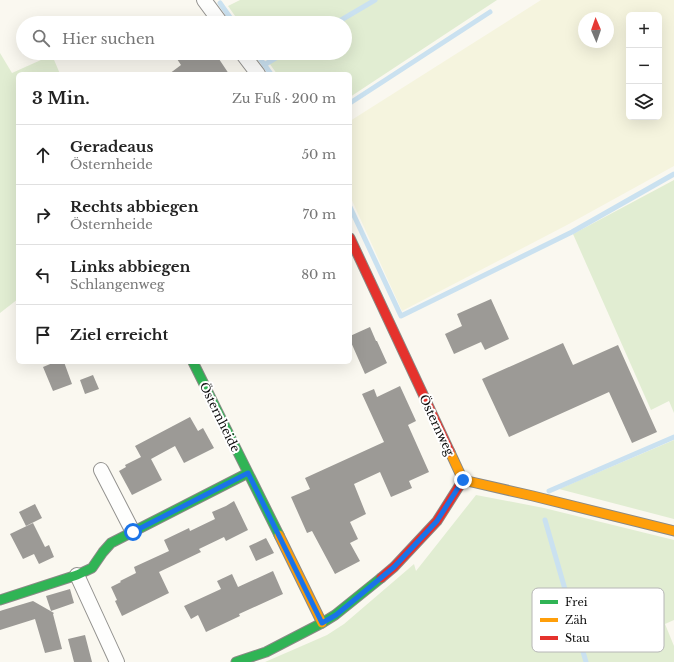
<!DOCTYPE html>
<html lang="de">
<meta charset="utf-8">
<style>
body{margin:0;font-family:"Libre Baskerville",serif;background:#f6f6f6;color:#222}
.controls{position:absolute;right:12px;top:12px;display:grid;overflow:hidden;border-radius:6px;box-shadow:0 4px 16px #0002}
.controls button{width:36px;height:36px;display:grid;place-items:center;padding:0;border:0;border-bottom:1px solid #e0e0e0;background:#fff;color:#222;font:20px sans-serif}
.compass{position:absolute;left:578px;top:12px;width:36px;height:36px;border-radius:50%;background:#fff;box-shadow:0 4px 16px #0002;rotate:358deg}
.stop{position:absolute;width:12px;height:12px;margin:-9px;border:3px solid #1a73e8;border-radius:50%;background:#fff}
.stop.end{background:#1a73e8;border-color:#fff;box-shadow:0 1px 4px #0008}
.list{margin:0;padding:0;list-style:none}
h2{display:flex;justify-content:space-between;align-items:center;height:52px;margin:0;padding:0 16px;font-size:17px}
h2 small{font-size:13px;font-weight:400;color:#767676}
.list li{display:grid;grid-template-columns:26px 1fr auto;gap:12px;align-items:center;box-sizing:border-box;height:60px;padding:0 16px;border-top:1px solid #e0e0e0}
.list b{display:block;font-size:15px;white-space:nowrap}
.list p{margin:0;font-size:13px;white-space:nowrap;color:#767676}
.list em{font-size:13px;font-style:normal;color:#767676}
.icon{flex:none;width:22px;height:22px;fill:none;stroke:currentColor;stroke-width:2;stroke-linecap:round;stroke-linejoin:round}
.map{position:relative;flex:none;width:674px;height:662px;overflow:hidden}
.search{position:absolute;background:#fff;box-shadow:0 4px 16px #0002;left:16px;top:16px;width:336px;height:44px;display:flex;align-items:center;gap:10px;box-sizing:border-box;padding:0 14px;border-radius:22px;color:#767676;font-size:15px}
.panel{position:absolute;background:#fff;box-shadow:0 4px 16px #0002;left:16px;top:72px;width:336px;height:292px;border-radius:6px}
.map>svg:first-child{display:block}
.farmland{fill:#f5f4de;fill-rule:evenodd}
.green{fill:#e1edd2}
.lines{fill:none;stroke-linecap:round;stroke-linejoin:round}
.stream{stroke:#cae1f0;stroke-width:5}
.building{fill:#9c9a96}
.street-casing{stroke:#93928f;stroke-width:16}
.fast-casing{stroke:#8a8985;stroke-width:11}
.slow-casing{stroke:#8a8985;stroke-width:11}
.jam-casing{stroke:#8a8985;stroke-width:11}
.street{stroke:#fefefd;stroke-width:14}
.fast{stroke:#30b455;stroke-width:9}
.slow{stroke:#ff9f0a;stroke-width:9}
.jam{stroke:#e5322d;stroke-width:9}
.route{stroke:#1a73e8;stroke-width:5}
.labels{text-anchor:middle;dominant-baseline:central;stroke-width:4;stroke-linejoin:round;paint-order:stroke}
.street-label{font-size:12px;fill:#0c0c0c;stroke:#fff}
.key{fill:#fff;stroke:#b6b6b6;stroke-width:1}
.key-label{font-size:11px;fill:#0c0c0c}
</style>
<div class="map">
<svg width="674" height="662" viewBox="0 0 674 662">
<rect width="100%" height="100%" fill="#faf8f0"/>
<path class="farmland" d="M541,0H674V166L567,225L402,311L350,196V121ZM629,15H659V117H629ZM584,18H608V42H584Z"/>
<path class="green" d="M240,0H497L350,97V74H277L262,53H345V23H240L228,6Z
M0,53L12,73L52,55L60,74H18V299L0,313Z
M674,180V413L669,401L651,410L573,234Z
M674,440V519L559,489Z
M476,495L544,508L674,540V620L665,624L674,646V662H265L327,635L344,624L414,564L416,571Z"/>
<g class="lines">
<path class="stream" d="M220,3L234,23
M336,23L375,0
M256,53L271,74
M264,65L284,53
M350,103L490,12
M350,207L401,316L572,232L674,174
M549,491L674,437
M545,520L586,662"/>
</g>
<path class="building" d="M173,53H215L229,74H169L181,65Z
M491,299L509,339L485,350L481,342L454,354L445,334L462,326L457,314Z
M370,327L376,341H377L387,363L365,374L350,340V336Z
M563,343L573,365L618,345L657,432L632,443L609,392L509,437L482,379Z
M55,362H64L72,384L53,391L43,367Z
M93,375L99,389L85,394L80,380Z
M400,386L416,421L408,425L429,472L409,481L412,488L391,497L380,472L354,484L366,514L350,522L358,539L350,543L360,561L335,574L312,531L307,533L291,497L310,489L305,478L384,442L362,394L374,389L377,397Z
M190,417L198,431L203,428L214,448L184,463L175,446L151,459L162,480L132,495L119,471L126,467L125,465L141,457L135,446Z
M234,501L248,530L226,541L224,537L199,549L201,552L159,572L169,593L122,616L115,601L117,600L111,587L121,582L120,581L136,573L134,567L169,551L164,540L189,528L190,531L215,519L212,512L226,506Z
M35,504L42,518L26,526L19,512Z
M33,523L45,547L49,545L54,557L39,564L34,554L23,559L10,534Z
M266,538L274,553L256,561L249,546Z
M273,571L283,594L239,614L240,616L206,632L198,615L191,619L184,606L221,589L217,581L232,574L238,587Z
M70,589L74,603L51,611L46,596Z
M33,601L54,613L53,614L62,649L45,653L35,619L0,630V611L3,610Z
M85,635L92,662H74L68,639Z"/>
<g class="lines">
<defs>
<path id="street" d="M204,0L221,23
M242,53L258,74
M101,470L133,532
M77,575L117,662"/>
<path id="fast" d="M193,362L279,535
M0,600L77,575L92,568L103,552L111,543L248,473
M236,662L266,652L322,623L335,615L381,578"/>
<path id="slow" d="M450,452L463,480L533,496L674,531
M279,535L322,623"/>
<path id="jam" d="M350,238L450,452
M381,578L394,567L437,521L463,480"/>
</defs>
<use href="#street" class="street-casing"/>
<use href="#fast" class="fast-casing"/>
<use href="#slow" class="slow-casing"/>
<use href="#jam" class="jam-casing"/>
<use href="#street" class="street"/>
<use href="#fast" class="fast"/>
<use href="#slow" class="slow"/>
<use href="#jam" class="jam"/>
</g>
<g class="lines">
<path class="route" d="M133,532L248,473L322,623L336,615L394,567L437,521L463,480"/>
</g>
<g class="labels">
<g class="street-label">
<text transform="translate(220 417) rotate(64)">Östernheide</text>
<text transform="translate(437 425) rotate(65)">Östernweg</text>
</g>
</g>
<rect x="532" y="588" width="132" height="64" rx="6" class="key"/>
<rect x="540" y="600" width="18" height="4" fill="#30b455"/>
<rect x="540" y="618" width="18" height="4" fill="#ff9f0a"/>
<rect x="540" y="636" width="18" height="4" fill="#e5322d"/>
<g class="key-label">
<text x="565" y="606">Frei</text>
<text x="565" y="624">Zäh</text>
<text x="565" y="642">Stau</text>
</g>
</svg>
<div class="controls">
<button>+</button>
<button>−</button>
<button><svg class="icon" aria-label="layers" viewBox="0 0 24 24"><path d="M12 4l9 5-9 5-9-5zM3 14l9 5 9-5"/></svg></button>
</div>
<svg class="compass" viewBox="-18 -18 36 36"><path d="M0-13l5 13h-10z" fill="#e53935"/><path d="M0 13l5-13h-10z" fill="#767676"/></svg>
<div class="stop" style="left:133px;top:532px"></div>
<div class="stop end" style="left:463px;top:480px"></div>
<div class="search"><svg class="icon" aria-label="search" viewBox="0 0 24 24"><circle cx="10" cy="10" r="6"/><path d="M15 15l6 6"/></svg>Hier suchen</div>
<section class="panel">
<h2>3 Min.<small>Zu Fuß · 200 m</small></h2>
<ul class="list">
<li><svg class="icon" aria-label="ahead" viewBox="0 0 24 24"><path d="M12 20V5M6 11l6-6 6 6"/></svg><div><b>Geradeaus</b><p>Östernheide</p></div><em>50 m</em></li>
<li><svg class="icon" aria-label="right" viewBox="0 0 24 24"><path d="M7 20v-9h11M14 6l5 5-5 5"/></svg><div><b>Rechts abbiegen</b><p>Östernheide</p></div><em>70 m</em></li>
<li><svg class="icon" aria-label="left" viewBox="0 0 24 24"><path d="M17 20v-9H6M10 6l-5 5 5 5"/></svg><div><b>Links abbiegen</b><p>Schlangenweg</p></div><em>80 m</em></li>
<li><svg class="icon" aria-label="arrive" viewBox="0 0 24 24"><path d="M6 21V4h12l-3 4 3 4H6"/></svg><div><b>Ziel erreicht</b></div></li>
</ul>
</section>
</div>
